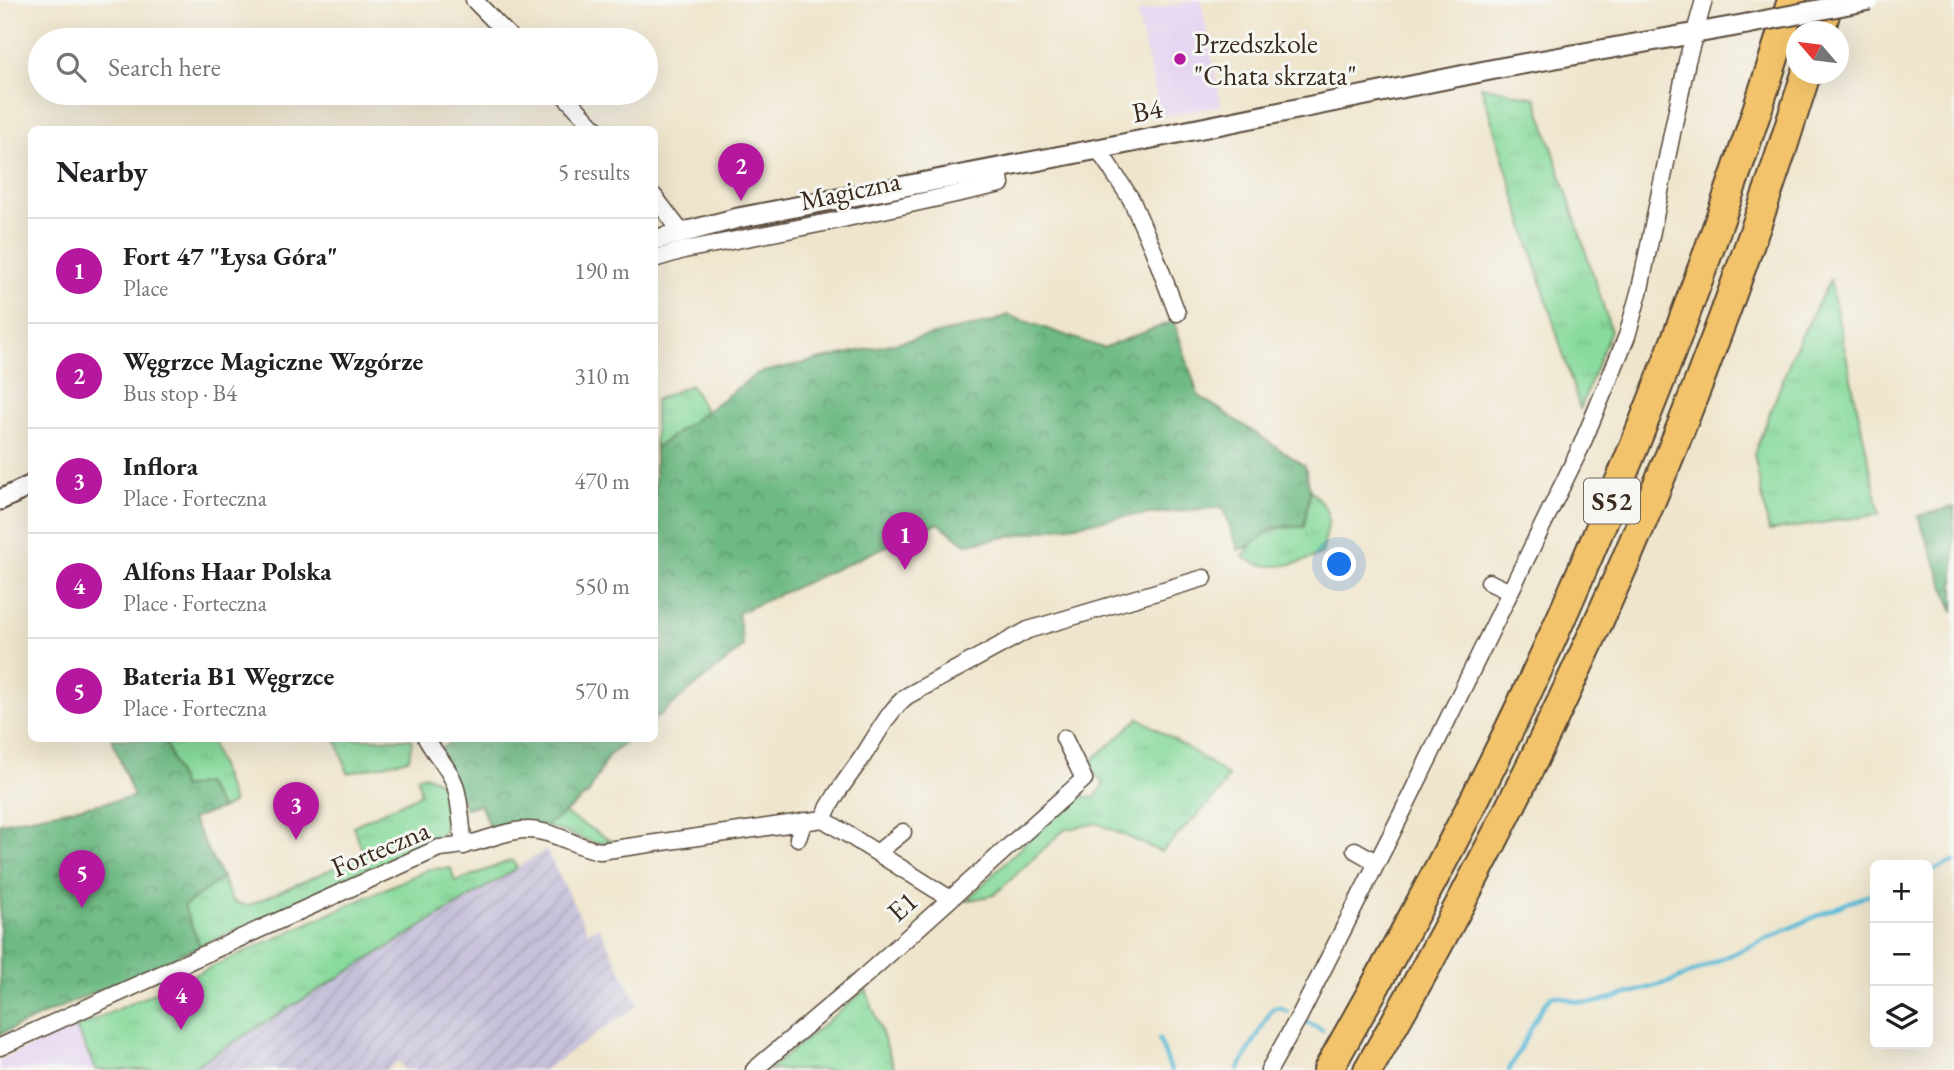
<!DOCTYPE html>
<meta charset="utf-8">
<style>
body{margin:0;font-family:"EB Garamond",serif;background:#f2f2f2;color:#202124}
.controls{position:absolute;right:21px;bottom:21px;display:grid;overflow:hidden;border-radius:10px;box-shadow:0 7px 28px #0002}
.controls button{width:63px;height:63px;display:grid;place-items:center;padding:0;border:0;border-bottom:2px solid #e0e0e0;background:#fff;color:#202124;font:35px sans-serif}
.compass{position:absolute;left:1786px;top:21px;width:63px;height:63px;border-radius:50%;background:#fff;box-shadow:0 7px 28px #0002;rotate:298deg}
.you{position:absolute;left:1340px;top:565px;width:24px;height:24px;margin:-18px;border:5px solid #fff;border-radius:50%;background:#1a73e8;box-shadow:0 0 0 10px #1a73e833}
.badge{display:grid;place-items:center;width:46px;height:46px;border-radius:50%;background:#b5179e;color:#fff;font-size:23px;font-weight:700}
.pin{position:absolute;translate:-50% -58px;filter:drop-shadow(0 2px 4px #0008)}
.pin::after{content:'';position:absolute;top:37px;width:24px;height:21px;background:inherit;clip-path:polygon(0 0,100% 0,50% 100%)}
.list{margin:0;padding:0;list-style:none}
h2{display:flex;justify-content:space-between;align-items:center;height:91px;margin:0;padding:0 28px;font-size:30px}
h2 small{font-size:23px;font-weight:400;color:#757577}
.list li{display:grid;grid-template-columns:46px 1fr auto;gap:21px;align-items:center;box-sizing:border-box;height:105px;padding:0 28px;border-top:2px solid #e0e0e0}
.list b{display:block;font-size:26px;white-space:nowrap}
.list p{margin:0;font-size:23px;white-space:nowrap;color:#757577}
.list em{font-size:23px;font-style:normal;color:#757577}
.icon{flex:none;width:38px;height:38px;fill:none;stroke:currentColor;stroke-width:2;stroke-linecap:round;stroke-linejoin:round}
.map{position:relative;flex:none;width:1954px;height:1070px;overflow:hidden}
.search{position:absolute;background:#fff;box-shadow:0 7px 28px #0002;left:28px;top:28px;width:630px;height:77px;display:flex;align-items:center;gap:18px;box-sizing:border-box;padding:0 24px;border-radius:38px;color:#757577;font-size:26px}
.panel{position:absolute;background:#fff;box-shadow:0 7px 28px #0002;left:28px;top:126px;width:630px;height:616px;border-radius:10px}
.map>svg:first-child{display:block}
.built{fill:#e4d3f1}
.industrial{fill:url(#industrial-furrows)}
.grass{fill:url(#grass-tufts);stroke:#61825c;stroke-width:2}
.forest{fill:url(#forest-crowns);stroke:#547250;stroke-width:2}
.lines{fill:none;stroke-linecap:round;stroke-linejoin:round}
.stream{stroke:#5abbd8;stroke-width:4.5}
.minor-casing{stroke:#564638;stroke-width:19}
.tertiary-casing{stroke:#564638;stroke-width:23}
.motorway-casing{stroke:#564638;stroke-width:32}
.minor{stroke:#fff;stroke-width:16}
.tertiary{stroke:#fff;stroke-width:19}
.motorway{stroke:#f2c36a;stroke-width:28}
.tertiary-bridge-casing{stroke:#564638;stroke-width:23;stroke-linecap:butt}
.tertiary-bridge{stroke:#fff;stroke-width:19}
.poi-dot{fill:#b5179e;stroke:#f6f6f2;stroke-width:2.5}
.labels{text-anchor:middle;dominant-baseline:central;stroke-width:6;stroke-linejoin:round;paint-order:stroke}
.shield{fill:#f6f6f2;stroke:#73675e;stroke-width:2}
.shield-label{font-size:26px;font-weight:bold;fill:#3b2a1e}
.poi-label{font-size:28px;fill:#3b2a1e;stroke:#f6f6f2;text-anchor:start}
.street-label{font-size:28px;fill:#3b2a1e;stroke:#f6f6f2}
</style>
<div class="map">
<svg width="1954" height="1070" viewBox="0 0 1954 1070">
<defs>
<pattern id="industrial-furrows" width="10" height="10" patternUnits="userSpaceOnUse" patternTransform="scale(1.75)"><rect width="10" height="10" fill="#c6c0d9"/><path d="M-1 1l2-2M0 10L10 0M9 11l2-2" fill="none" stroke="#aba5ba"/></pattern>
<pattern id="grass-tufts" width="24" height="20" patternUnits="userSpaceOnUse" patternTransform="scale(1.75)"><rect width="24" height="20" fill="#87da9b"/><path d="M3 7l-1-3M5 7V3M7 7l1-3M15 17l-1-3M17 17v-4M19 17l1-3" fill="none" stroke="#75bb85"/></pattern>
<pattern id="forest-crowns" width="20" height="18" patternUnits="userSpaceOnUse" patternTransform="scale(1.75)"><rect width="20" height="18" fill="#6dba83"/><path d="M2 6a3 3 0 1 1 6 0M12 15a3 3 0 1 1 6 0" fill="none" stroke="#5b976b"/></pattern>
</defs>
<rect width="100%" height="100%" fill="#f6f6f2"/>
<filter id="ink" filterUnits="userSpaceOnUse"><feTurbulence type="fractalNoise" baseFrequency=".0143" numOctaves="2"/><feDisplacementMap in="SourceGraphic" scale="14" xChannelSelector="R" yChannelSelector="G"/><feConvolveMatrix kernelMatrix="1 2 1 2 8 2 1 2 1" color-interpolation-filters="sRGB"/></filter>
<filter id="wash" filterUnits="userSpaceOnUse"><feTurbulence type="fractalNoise" baseFrequency=".00686" numOctaves="4" result="noise"/><feDisplacementMap in="SourceGraphic" scale="28" xChannelSelector="R" yChannelSelector="G"/><feGaussianBlur stdDeviation="1.57" result="paint"/><feColorMatrix in="noise" values="0 0 0 0 0 0 0 0 0 0 0 0 0 0 0 0 0 1.4 0 .05"/><feComposite in="paint" operator="in"/></filter>
<g filter="url(#wash)">
<rect width="100%" height="100%" fill="#efe5cc"/>
<path class="built" d="M1195,0H1201L1221,106L1161,116L1137,13Z
M76,1028L96,1070H0V1060Z"/>
<path class="industrial" d="M546,850L588,932L599,927L638,1005L544,1070H405L399,1061L386,1070H188Z"/>
<path class="grass" d="M1481,86L1536,98L1611,330L1580,409Z
M1830,280L1880,514L1769,531L1754,454L1794,351Z
M691,385L706,412L655,448V400Z
M1310,490C1336,514 1328,522 1322,554C1297,565 1268,573 1243,557C1257,530 1277,527 1304,527Z
M1139,718L1203,758L1228,776L1219,793L1161,852L1097,823L1064,830L994,895L966,901L1074,795L1095,798L1104,784L1087,765Z
M165,739H210L233,803L221,809L205,783L182,788Z
M336,739H412L409,759L348,773Z
M425,775L437,780L448,793V821L437,843L200,946L183,906L222,878L232,901L247,906L364,855L353,826L421,794L417,777Z
M564,813L613,842L596,843L545,826Z
M512,860L517,868L188,1070H96L76,1028L429,869L451,868L455,882Z
M866,989L895,1070H769Z"/>
<path class="forest" d="M1007,315L1103,348L1174,321L1198,395L1305,466L1310,490L1304,527H1275L1249,546L1238,550L1223,507L1127,516L966,544L938,523L738,613L743,647L655,719V449L758,373L992,322Z
M1954,507V613L1918,516Z
M112,739H165L182,788L205,783L221,809L192,819L222,878L184,906L200,946L0,1034V823L134,797Z
M455,739H630L608,756L589,793L564,813L545,826L492,832L480,805L465,808L440,749Z"/>
<g class="lines">
<path class="stream" d="M1928,872L1954,862
M1305,1021L1322,1030
M1159,1039L1171,1070
M1238,1070L1272,1009L1279,1007L1287,1011
M1509,1070L1541,1009L1551,996C1560,994 1565,999 1574,1001C1582,1003 1590,1003 1598,1002L1673,981L1830,910L1875,892"/>
</g>
</g>
<g filter="url(#ink)">
<g class="lines">
<defs>
<path id="minor" d="M474,0L513,40
M562,93L597,130
M1098,149L1131,199L1154,252L1177,313
M654,196L682,233
M654,259L684,250L829,222L1001,184L999,168
M1489,582L1510,592
M426,738C435,755 449,767 455,785C461,804 461,826 464,846
M823,819C833,796 847,779 861,759C876,738 887,712 907,696L1028,630L1204,578
M798,838L804,821
M1355,850L1376,862
M877,853L903,832
M0,1047L439,848C454,847 468,845 483,840C497,836 511,830 526,830C551,829 575,847 600,851L823,819L949,898
M754,1070L859,981L1084,779L1064,738
M1269,1070L1300,1015L1401,815L1580,449L1627,336L1640,289L1687,61L1704,0"/>
<path id="tertiary" d="M654,240L738,218L1098,149L1500,68L1747,24
M0,500L32,485"/>
<path id="motorway" d="M1820,32L1829,0
M1328,1070C1412,922 1493,772 1562,616C1651,416 1728,210 1792,0
M1368,1070C1550,756 1699,420 1806,74"/>
</defs>
<use href="#minor" class="minor-casing"/>
<use href="#tertiary" class="tertiary-casing"/>
<use href="#motorway" class="motorway-casing"/>
<use href="#minor" class="minor"/>
<use href="#tertiary" class="tertiary"/>
<use href="#motorway" class="motorway"/>
<defs>
<path id="tertiary-bridge" d="M1747,24L1869,0"/>
</defs>
<use href="#tertiary-bridge" class="tertiary-bridge-casing"/>
<use href="#tertiary-bridge" class="tertiary-bridge"/>
</g>
</g>
<circle class="poi-dot" cx="1180" cy="59" r="7"/>
<g class="labels">
<rect class="shield" x="1584" y="478.5" width="56" height="45" rx="5"/>
<g class="shield-label">
<text x="1612" y="501">S52</text>
</g>
<g class="poi-label">
<text x="1194" y="43">Przedszkole<tspan x="1194" dy="32">"Chata skrzata"</tspan></text>
</g>
<g class="street-label">
<text transform="translate(1147 110) rotate(-11)">B4</text>
<text transform="translate(850 190) rotate(-12)">Magiczna</text>
<text transform="translate(380 848) rotate(-23)">Forteczna</text>
<text transform="translate(902 906) rotate(-42)">E1</text>
</g>
</g>
</svg>
<div class="controls">
<button>+</button>
<button>−</button>
<button><svg class="icon" aria-label="layers" viewBox="0 0 24 24"><path d="M12 4l9 5-9 5-9-5zM3 14l9 5 9-5"/></svg></button>
</div>
<svg class="compass" viewBox="-18 -18 36 36"><path d="M0-13l5 13h-10z" fill="#e53935"/><path d="M0 13l5-13h-10z" fill="#757577"/></svg>
<div class="you"></div>
<div class="pin badge" style="left:905px;top:570px">1</div>
<div class="pin badge" style="left:741px;top:201px">2</div>
<div class="pin badge" style="left:296px;top:840px">3</div>
<div class="pin badge" style="left:181px;top:1030px">4</div>
<div class="pin badge" style="left:82px;top:908px">5</div>
<div class="search"><svg class="icon" aria-label="search" viewBox="0 0 24 24"><circle cx="10" cy="10" r="6"/><path d="M15 15l6 6"/></svg>Search here</div>
<section class="panel">
<h2>Nearby<small>5 results</small></h2>
<ul class="list">
<li><span class="badge">1</span><div><b>Fort 47 &quot;Łysa Góra&quot;</b><p>Place</p></div><em>190 m</em></li>
<li><span class="badge">2</span><div><b>Węgrzce Magiczne Wzgórze</b><p>Bus stop · B4</p></div><em>310 m</em></li>
<li><span class="badge">3</span><div><b>Inflora</b><p>Place · Forteczna</p></div><em>470 m</em></li>
<li><span class="badge">4</span><div><b>Alfons Haar Polska</b><p>Place · Forteczna</p></div><em>550 m</em></li>
<li><span class="badge">5</span><div><b>Bateria B1 Węgrzce</b><p>Place · Forteczna</p></div><em>570 m</em></li>
</ul>
</section>
</div>
